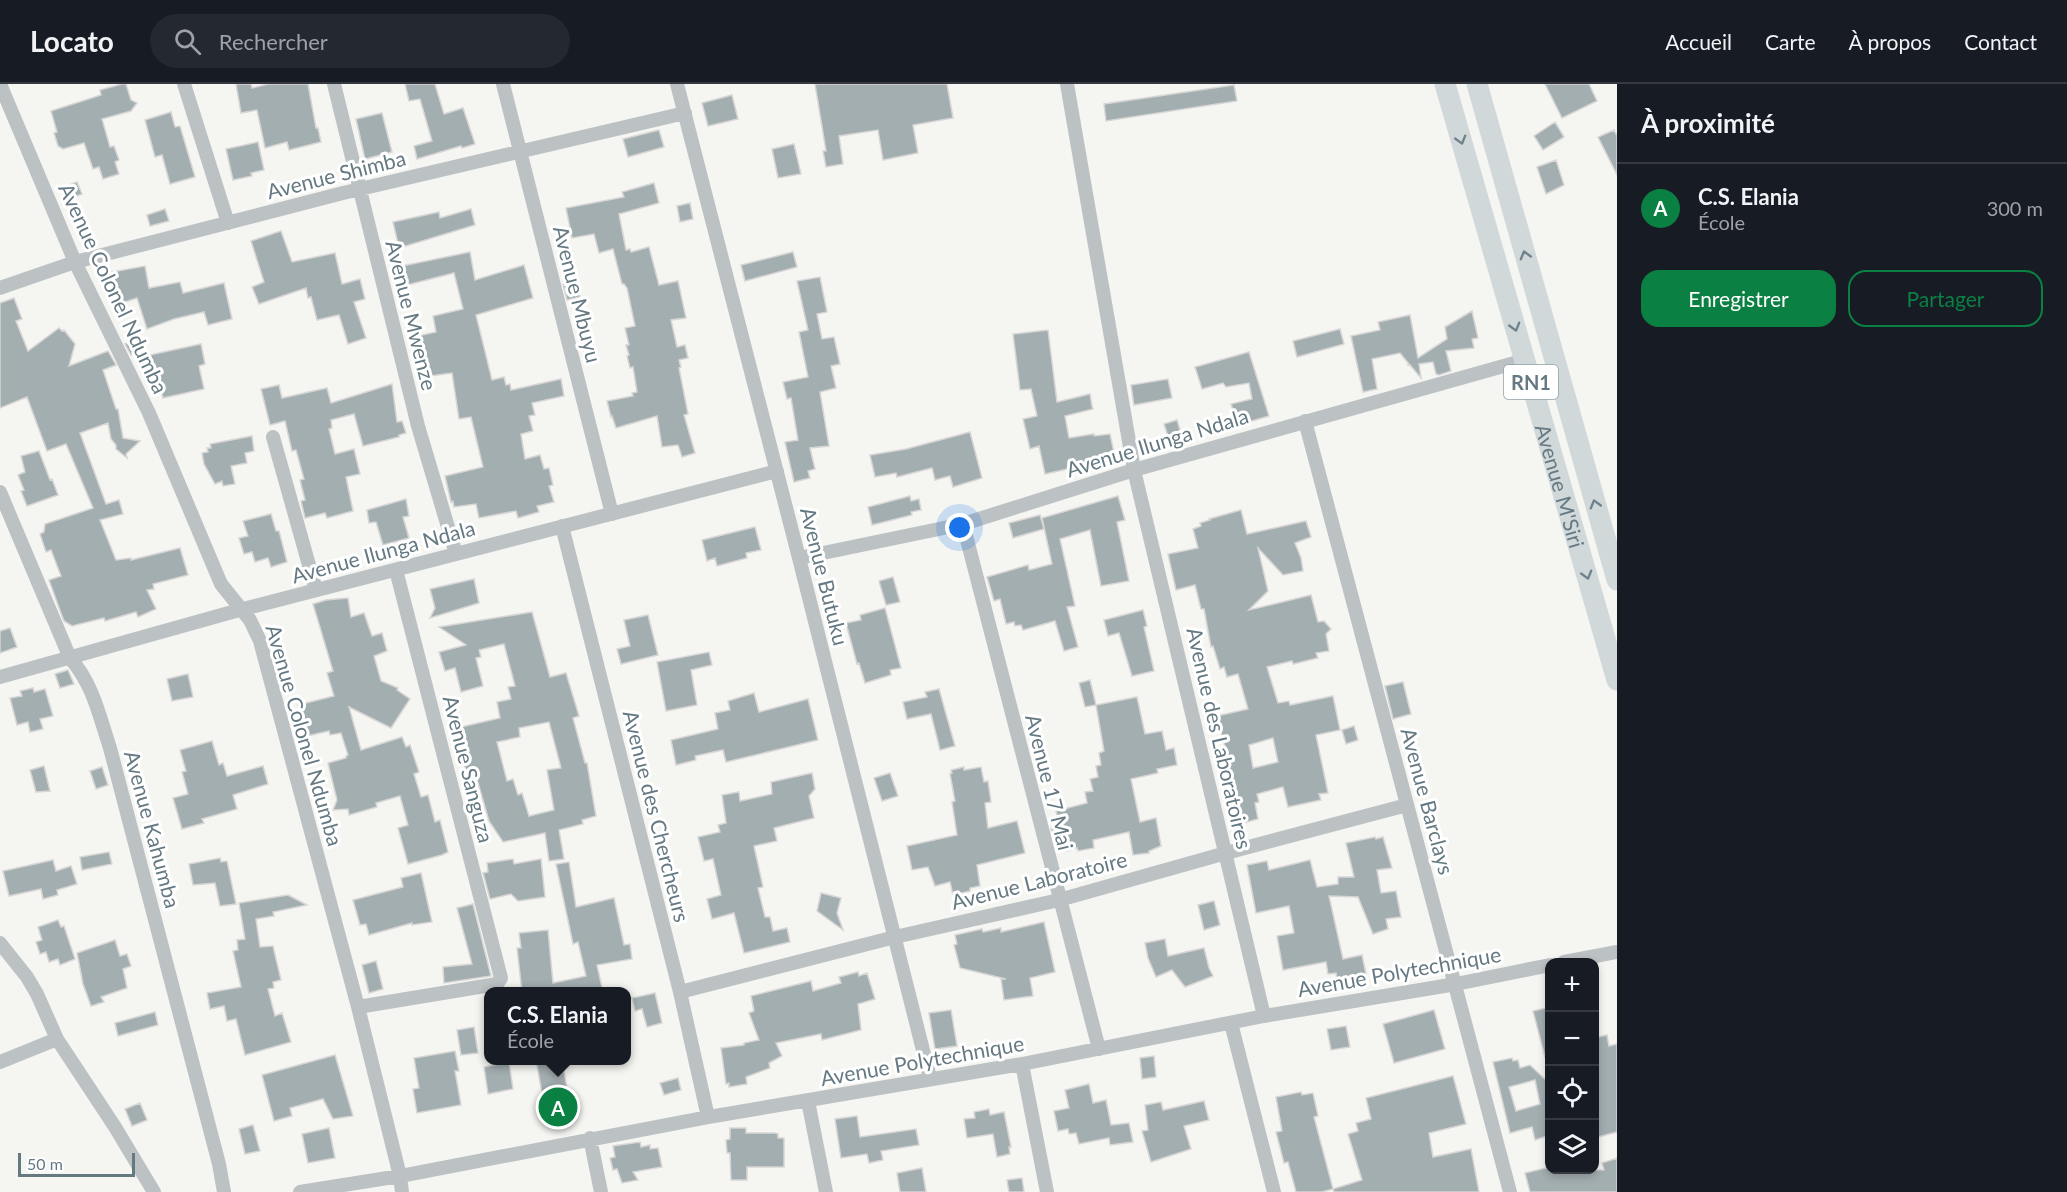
<!DOCTYPE html>
<html lang="fr">
<meta charset="utf-8">
<style>
body{margin:0;font-family:Lato,sans-serif;background:#242831;color:#f1f3f6}
.controls{position:absolute;right:18px;bottom:18px;display:grid;overflow:hidden;border-radius:12px;box-shadow:0 3px 9px #0003}
.controls button{width:54px;height:54px;display:grid;place-items:center;padding:0;border:0;border-bottom:2px solid #363941;background:#171b24;color:#f1f3f6;font:30px sans-serif}
.scale{position:absolute;left:18px;bottom:15px;width:117px;box-sizing:border-box;padding-left:6px;border:3px solid #657982;border-top:0;font-size:16px;line-height:21px;white-space:nowrap;color:#657982;-webkit-text-stroke:4px #fff;paint-order:stroke}
.you{position:absolute;left:960px;top:444px;width:21px;height:21px;margin:-15px;border:4px solid #fff;border-radius:50%;background:#1a73e8;box-shadow:0 0 0 9px #1a73e833}
.badge{display:grid;place-items:center;width:39px;height:39px;border-radius:50%;background:#0b8043;color:#fff;font-size:20px;font-weight:700}
.pin{position:absolute;translate:-50% -50%;border:3px solid #fff;box-shadow:0 2px 6px #0006}
.popup{position:absolute;left:484px;top:903px;width:147px;height:78px;box-sizing:border-box;display:grid;place-content:center;border-radius:12px;background:#171b24;filter:drop-shadow(0 2px 4px #0005);font-size:20px;white-space:nowrap;color:#9ea1a6}
.popup b{font-size:22px;color:#f1f3f6}
.popup::after{content:'';position:absolute;left:50%;top:100%;margin-left:-12px;border:12px solid transparent;border-top-color:#171b24}
.list{margin:0;padding:0;list-style:none}
h2{display:flex;justify-content:space-between;align-items:center;height:78px;margin:0;padding:0 24px;font-size:26px}
h2 small{font-size:20px;font-weight:400;color:#9ea1a6}
.list li{display:grid;grid-template-columns:39px 1fr auto;gap:18px;align-items:center;box-sizing:border-box;height:90px;padding:0 24px;border-top:2px solid #363941}
.list b{display:block;font-size:22px;white-space:nowrap}
.list p{margin:0;font-size:20px;white-space:nowrap;color:#9ea1a6}
.list em{font-size:20px;font-style:normal;color:#9ea1a6}
.actions{display:flex;gap:12px;padding:18px 24px}
.actions a{flex:1;padding:14px 0;border:2px solid #0b8043;border-radius:18px;text-align:center;font-size:21px;color:#0b8043}
.actions .main{background:#0b8043;color:#fff}
.icon{flex:none;width:33px;height:33px;fill:none;stroke:currentColor;stroke-width:2;stroke-linecap:round;stroke-linejoin:round}
.map{position:relative;flex:none;width:1617px;height:1108px;overflow:hidden}
header{display:flex;align-items:center;gap:36px;box-sizing:border-box;height:84px;padding:0 30px;background:#171b24;border-bottom:2px solid #363941}
header strong{font-size:28px}
nav{display:flex;gap:33px;margin-inline-start:auto;font-size:21px}
.search{width:420px;height:54px;background:#242831;display:flex;align-items:center;gap:15px;box-sizing:border-box;padding:0 21px;border-radius:33px;color:#9ea1a6;font-size:22px}
main{display:flex}
aside{flex:1;background:#171b24}
.map>svg:first-child{display:block}
.building{fill:#a3aeb1;stroke:#d7d6d5;stroke-width:1.5;fill-rule:evenodd}
.lines{fill:none;stroke-linecap:round;stroke-linejoin:round}
.minor{stroke:#bcc2c4;stroke-width:14}
.trunk{stroke:#d1d8da;stroke-width:21}
.oneway{stroke:#70828b}
.labels{text-anchor:middle;dominant-baseline:central;stroke-width:6;stroke-linejoin:round;paint-order:stroke}
.shield{fill:#fff;stroke:#93a1a8;stroke-width:1.5}
.shield-label{font-size:20px;font-weight:bold;fill:#657982}
.street-label{font-size:21px;fill:#657982;stroke:#fff}
</style>
<header>
<strong>Locato</strong>
<div class="search"><svg class="icon" aria-label="search" viewBox="0 0 24 24"><circle cx="10" cy="10" r="6"/><path d="M15 15l6 6"/></svg>Rechercher</div>
<nav><a>Accueil</a><a>Carte</a><a>À propos</a><a>Contact</a></nav>
</header>
<main>
<div class="map">
<svg width="1617" height="1108" viewBox="0 0 1617 1108">
<rect width="100%" height="100%" fill="#f5f5f2"/>
<path class="building" d="M122,0H126L131,16L137,19L131,27L102,35L110,63L114,62L119,76L115,78L119,90L103,95L99,83L93,85L84,59L63,65L58,62L54,49L57,48L51,27L101,11L100,6Z
M236,0H251L252,4L268,0H308L316,44H318L321,58L289,66L287,58L265,64L257,26L241,29Z
M405,0H435L444,30L463,24L475,60L462,64L461,62L417,75L414,62L432,57L420,15L409,17Z
M815,0H947L953,34L913,41L918,69L883,76L878,46L839,52L843,80L826,83L823,67H826Z
M1545,0H1589L1597,17L1562,34Z
M1234,1L1237,17L1106,37L1104,20Z
M732,11L738,35L708,42L702,19Z
M171,28L175,43L180,42L195,93L170,100L162,71L155,73L145,36Z
M382,29L392,68L365,75L356,35Z
M1555,38L1564,53L1543,66L1534,52Z
M659,46L664,63L628,73L623,55Z
M1614,46L1617,52V91L1598,53Z
M258,58L264,86L251,89L252,92L233,96L226,65Z
M794,60L801,90L778,94L772,65Z
M1556,76L1564,101L1546,110L1537,83Z
M77,98L82,110L67,116L62,104Z
M654,99L659,119L619,130L626,166L630,165L631,168L649,163L659,201L678,197L686,234L671,236L677,263L685,261L688,274L679,276L681,283L679,284L688,330L684,331L695,369L682,373L678,361L662,363L657,332L616,344L612,332L611,333L607,317L633,312L632,309L637,308L633,283L630,284L627,272L629,271L626,261H629L625,244L635,242L627,204L624,200H622L613,165L599,169L594,150L572,154L566,124L624,113L622,108Z
M690,119L693,135L680,138L677,122Z
M165,125L169,137L150,142L147,131Z
M471,125L475,141L399,164L393,138L439,128L440,134Z
M281,147L292,178L335,169L342,200L360,195L365,215L354,218L366,254L348,260L339,231L317,236L311,213L308,214L306,204L259,220L252,203L264,198L251,157Z
M470,168L475,196L524,181L533,214L476,231L492,296L504,293L506,301L510,300L511,306L561,295L564,312L532,319L535,331L529,332L533,347L521,350L525,375L540,371L544,385L549,384L553,401L549,402L554,418L537,422L539,428L518,434L516,427L479,434L476,420L454,423L453,417L451,418L445,392L483,383L471,333L459,335L452,289L423,293L413,253L436,248L433,232L463,225L454,189L407,201L402,182Z
M793,168L797,183L745,197L741,181Z
M145,182L149,204L180,198L183,209L224,199L232,235L208,241L204,228L174,235L147,245L137,214L122,219L112,188Z
M820,193L827,228L817,230L822,255L834,253L840,280L831,282L836,304L820,308L829,362L810,364L815,385L808,387L810,394L794,398L785,358L798,356L791,314L787,315L783,298L808,293L799,248L808,246L797,197Z
M576,197L580,213L567,216L563,200Z
M14,214L22,235L16,237L28,267L59,244L62,247L64,246L75,260L69,282L108,267L116,281L103,286L116,325H118L123,354L140,357L126,370L127,374L116,365V361L111,355L108,339L80,349L106,420L119,416L123,430L100,436L116,476L131,474V476L180,464L188,491L153,500L154,505L147,506L156,525L138,533L136,528L105,537L104,534L72,542L64,537L61,529L49,496L61,492L51,466L46,468L40,450L44,448L45,440L93,424L66,360L47,367L27,313L0,324V219Z
M1472,227L1478,254L1472,255L1474,264L1446,267L1451,287L1439,291L1436,290L1433,278L1419,280L1421,294L1410,281H1407L1409,280L1400,269L1372,275L1377,305L1363,308L1351,252L1380,246L1378,238L1410,231L1418,274L1447,255L1445,243Z
M1340,245L1344,260L1297,273L1293,257Z
M1048,246L1057,318L1090,310L1092,322L1093,325L1065,332L1069,354L1094,350V352L1110,350L1116,378L1081,386V382L1045,390L1039,362L1030,365L1023,335L1037,332L1031,305L1020,306L1013,250Z
M140,254L144,267L131,271L125,260Z
M201,260L205,280L199,282L204,305L163,314L160,302L152,304L145,272Z
M1249,268L1269,332L1238,341L1231,320L1252,315L1249,299L1226,303L1223,299L1202,305L1195,283Z
M1168,295L1172,314L1134,321L1131,301Z
M392,300L397,338L402,337L406,349L399,351V353L363,362L354,330L331,336L332,344L329,345L335,370L354,365L360,390L346,393L353,427L327,434L325,429L305,434L301,417L305,416L300,396L304,395L296,366L292,367L285,337L270,341L261,305L279,301L282,314L327,304L331,319Z
M1177,336L1184,359L1171,362L1164,340Z
M970,348L982,394L953,403L950,392L935,396L932,384L897,393L896,389L875,393L870,371L906,365Z
M252,352L254,367L245,369L247,379L231,382L235,400L223,402L222,397L215,400L204,380L202,369L208,368L207,364H211L210,360Z
M39,367L50,396L52,395L58,411L27,422L21,407L24,406L18,391L25,388L21,372Z
M910,412L911,417L919,415L921,426L911,428L912,431L872,441L868,423Z
M1118,412L1125,436L1117,438L1129,497L1101,502L1090,446L1060,455L1075,522L1067,523L1078,563L1064,567L1055,537L1023,546L1021,541L1015,542L1014,538L1006,540L1000,515L994,517L987,493L1028,481L1029,486L1052,480L1042,434Z
M406,415L409,432L403,433L409,454L383,461L376,438L369,439L367,426Z
M1241,426L1247,450L1306,437L1311,453L1295,459L1301,474L1303,487L1283,491L1258,464L1268,507L1249,526L1311,511L1318,538L1324,537L1331,545L1326,550L1329,567L1316,569L1318,574L1293,580L1292,577L1267,583L1278,619L1289,617L1290,621L1333,612L1340,646L1316,651L1328,709L1319,710L1321,716L1288,723L1283,703L1257,710L1259,718L1255,719L1258,735L1239,740L1224,676L1228,675L1217,632L1248,625L1238,590L1227,593L1224,583L1220,585L1213,562L1211,563L1204,525H1201L1195,501L1176,506L1168,470L1198,464L1193,445L1201,442L1200,439L1210,436L1209,435ZM1273,654L1278,678L1253,684L1249,661Z
M271,430L276,447H279L287,478L271,483L268,474L255,478L252,468L244,470L239,454L248,452L243,437Z
M1040,431L1044,445L1013,454L1009,439Z
M755,443L761,466L746,469L747,474L717,482L715,474L707,477L702,456Z
M893,493L900,518L886,521L879,497Z
M474,495L479,519L430,534L435,524L430,505Z
M348,514L351,533L364,529L372,552L382,549L387,567L374,572L381,597L398,604L397,606L410,615L391,644L349,623L361,666L402,653L406,663L410,661L419,688L414,690L421,713L428,711L435,738L440,736L448,768L442,771L408,780L398,744L408,741L400,712L376,719L377,723L349,731L348,725L333,726L337,716L328,679L346,674V672L348,671L341,649L330,651L329,647L307,652L298,621L334,612L327,589L333,587L313,520L326,516Z
M885,524L901,584L890,586L891,591L865,599L859,579L857,580L846,539L861,536L860,531Z
M1143,526L1147,542L1144,543L1154,587L1132,592L1119,549L1108,552L1104,536Z
M532,528L550,593L566,589L579,632L573,634L585,679H587L596,732L582,736L583,740L559,746L564,775L549,777L545,749L503,758L489,737L474,685L466,687L458,655L463,654L461,643L500,634L497,618L511,615L508,603L515,602L504,560L479,566L481,573L476,574L483,602L461,608L455,584L445,587L439,568L466,561L439,543ZM549,638L561,684L547,686L554,726L529,732L522,709L518,711L513,695L507,697L497,658L520,653L519,644Z
M648,531L658,571L621,580L617,565L630,562L624,536Z
M10,544L17,563L0,569V547Z
M709,568L712,581L691,586L697,621L666,627L657,578Z
M68,586L74,600L60,604L55,590Z
M188,590L193,613L172,617L167,595Z
M1090,596L1096,621L1085,623L1079,599Z
M1403,598L1411,630L1393,635L1385,602Z
M33,604L34,608L45,605L53,632L40,635L43,645L30,648L28,638L17,641L10,614L22,612L20,607Z
M939,605L955,662L940,666L931,630L907,635L903,618L927,613L925,608Z
M754,609L759,628L808,615L818,656L726,678L723,666L695,672L696,676L676,681L671,656L718,645L715,629L730,626L728,617Z
M1137,613L1145,650L1162,647L1166,666L1174,664L1177,681L1157,685L1158,689L1131,695L1140,738L1156,734L1161,762L1149,767V769L1133,771L1129,748L1093,756L1094,764L1078,767L1077,764L1066,767L1063,754L1054,756L1051,745L1060,743L1056,727L1087,719L1085,708L1093,707L1090,695L1098,693L1096,682L1101,681L1099,669L1104,667L1096,621Z
M1354,642L1358,656L1346,660L1342,646Z
M212,657L219,681L223,679L227,692L263,682L268,700L233,711L237,725L202,735L204,739L182,745L173,714L188,710L182,688L186,687L180,666Z
M44,682L50,707L36,708L30,686Z
M102,683L108,701L96,705L90,687Z
M964,683V686L981,683L984,698L988,697L991,718L985,719L988,744L1017,737L1025,769L977,781L980,802L970,804V807L953,811L950,798L935,802L928,783L912,786L907,762L957,751L952,718L955,717L950,690L952,689L951,686Z
M812,689L815,705L809,712L814,734L774,744L777,757L754,762L763,803L758,804L765,833H770L773,847L787,844L790,858L744,869L734,829L712,835L707,815L721,811L713,775L704,777L698,753L720,748L718,741L726,739L722,711L739,708L740,717L772,710L771,698Z
M890,689L898,712L882,717L874,694Z
M1375,753L1376,755L1383,753L1392,784L1377,786L1381,809L1396,807L1401,833L1386,835L1388,845L1373,850L1358,813L1329,812L1343,875L1362,871L1366,890L1337,895L1336,889L1328,890L1326,878L1283,886L1277,852L1294,849L1289,822L1256,829L1247,781L1267,777L1269,786L1310,776L1317,803L1338,800V793H1354L1346,759Z
M109,768L112,780L82,786L80,773Z
M220,774L221,778L227,777L236,820L220,822L215,799L193,801L189,780Z
M513,775L514,780L541,775L545,813L518,817L511,810L490,815L483,789L488,788L487,779Z
M53,776L56,787L71,782L77,800L57,806L58,811L43,815L41,805L9,812L3,787Z
M569,778L576,823L614,814L624,861L630,860L632,875L597,881L603,908H522L517,864H521L519,849L548,846L553,899L586,892L578,858L573,860L556,780Z
M421,789L432,838L412,841V839L369,851L366,840L360,841L353,816L403,803L401,794Z
M821,809L841,814L837,829L843,846L817,827Z
M288,811L307,821L273,828L274,832L256,835L260,863L273,862L281,896L273,898L274,904L268,905L275,932L282,929L291,958L245,971L236,935L227,937L224,922L210,925L207,909L241,903L233,867L238,866L237,856L245,855L239,819Z
M1214,817L1220,841L1204,846L1198,821Z
M473,820L491,892L444,899L443,883L472,880L457,824Z
M58,836L61,843L64,842L75,875L60,881L58,875L49,878L46,868L40,870L36,858L42,856L38,843Z
M1044,838L1055,888L1030,894L1033,912L1004,916L1001,895H1006L960,884L954,861L957,860L955,851L982,845L983,848L1001,844V848Z
M1165,855L1168,872L1204,864L1209,884L1213,892L1185,903L1172,886L1156,893L1148,874L1145,859Z
M115,856L120,872L127,870L131,882L123,885L127,904L101,913L104,918L91,922L83,900L77,869Z
M376,877L383,905L369,909L362,881Z
M858,888L859,892L867,889L875,915L858,920L861,946L822,956L821,950L776,959L782,972L769,979L770,984L746,993L747,1000L729,1003V999L726,1000L721,964L744,961V959L759,956L749,929L754,927L751,912L811,897L813,907L841,899L839,893Z
M655,909L662,939L647,943L642,925L635,927L632,914Z
M1550,923V973H1545L1533,927Z
M951,926L957,962L935,965L929,929Z
M1434,926L1445,965L1394,979L1383,940Z
M155,928L158,941L118,952L115,939Z
M1346,942L1350,963L1331,966L1327,945Z
M474,943L478,969L461,971L457,946Z
M1607,951L1609,962L1617,960V1048L1598,1053L1594,1039V954Z
M455,967L459,987H455L461,1021L417,1029L413,1005L419,1004L414,974Z
M335,971L353,1032L333,1035L323,1015L290,1024L292,1032L274,1037L262,991Z
M1154,972L1156,993L1142,995L1140,974Z
M1512,974L1513,977L1518,976L1520,984L1530,981L1550,1000V1051L1535,1056L1532,1043L1510,1049L1493,978ZM1535,996L1540,1020L1516,1027L1509,1003Z
M536,976H562L572,1032L547,1037Z
M509,978L513,1005L488,1010L484,983Z
M1453,992L1466,1040L1429,1049L1433,1073L1471,1065L1479,1108H1334L1333,1105L1362,1096L1348,1050L1358,1047L1356,1039L1371,1035L1366,1014Z
M678,994L681,1006L664,1011L660,999Z
M1089,1000L1093,1019L1106,1016L1111,1041L1129,1039L1133,1058L1110,1061L1109,1054L1079,1060L1076,1049L1069,1050L1068,1045L1058,1047L1054,1027L1069,1024L1065,1006Z
M1301,1008L1302,1011L1313,1009L1318,1032L1314,1033L1333,1105L1322,1108H1296L1288,1078L1284,1079L1276,1048L1282,1047L1276,1013Z
M1204,1017L1209,1036L1184,1042L1191,1065L1151,1078L1142,1047L1148,1046L1145,1021L1161,1018L1163,1026Z
M140,1019L147,1036L132,1042L125,1025Z
M989,1025L990,1031L1004,1028L1011,1063H1009L1010,1070L997,1073L993,1050L967,1054L964,1035L975,1034L974,1028Z
M857,1032L860,1053L916,1045L919,1061L881,1067L883,1076L869,1079L867,1070L841,1074L835,1035Z
M253,1041L260,1067L245,1070L239,1045Z
M329,1044L335,1074L308,1079L302,1050Z
M730,1044H746V1049H775L778,1050V1054H784V1083H747V1096H731L730,1069H727L726,1056L730,1055Z
M640,1058L641,1063L650,1061V1065L658,1064L662,1083L633,1088L638,1096L622,1099L617,1085L613,1086L610,1074L615,1073L613,1062Z
M1617,1074V1108H1530L1525,1089L1550,1083V1086H1604L1602,1079Z
M922,1084L926,1108H900L897,1089Z
M1022,1094L1024,1108H1009L1007,1096Z"/>
<g class="lines">
<path class="minor" d="M0,0L75,178L149,329L221,500L250,536L260,557L358,923L400,1092L402,1108
M184,0L228,139
M334,0L418,342L456,470
M503,0L612,430
M677,0L799,474L930,994
M1067,0L1134,386L1264,932
M0,204L75,178L343,109L685,29
M1305,337L1510,1108
M273,353L316,506
M0,408L70,574C93,600 99,631 110,664L219,1080L224,1108
M963,440L1099,965
M562,442L680,908L708,1033
M799,474L963,440L1134,386L1525,276
M0,593L243,525L777,387
M0,859L27,893L37,910L57,955L115,1043L154,1108
M1564,878L1617,868
M680,908L895,853L1059,816L1226,769L1407,721
M358,923L497,900L501,894L396,486
M1231,939L1274,1108
M0,978L57,955
M1022,980L1047,1108
M808,1017L826,1108
M590,1054L601,1108
M300,1108L400,1092L708,1033L1022,980L1264,932L1456,900L1550,881"/>
<g class="trunk">
<path id="s1" d="M1445,0L1617,596"/>
<path d="M1477,0L1617,496"/>
</g>
</g>
<defs><path id="oneway-chevron" d="M-2-3.5L2.5 0L-2 3.5" fill="none" stroke-width="1.6" stroke-linecap="round" stroke-linejoin="round" transform="scale(1.5)"/></defs>
<g class="oneway">
<use href="#oneway-chevron" transform="translate(1461 56) rotate(74)"/>
<use href="#oneway-chevron" transform="translate(1525 171) rotate(-106)"/>
<use href="#oneway-chevron" transform="translate(1515 243) rotate(74)"/>
<use href="#oneway-chevron" transform="translate(1595 420) rotate(-106)"/>
<use href="#oneway-chevron" transform="translate(1587 491) rotate(74)"/>
</g>
<g class="labels">
<rect class="shield" x="1504" y="281" width="54" height="34" rx="4.5"/>
<g class="shield-label">
<text x="1531" y="298">RN1</text>
</g>
<g class="street-label">
<text transform="translate(336 90) rotate(-14)">Avenue Shimba</text>
<text transform="translate(114 204) rotate(65)">Avenue Colonel Ndumba</text>
<text transform="translate(578 210) rotate(76)">Avenue Mbuyu</text>
<text transform="translate(412 231) rotate(76)">Avenue Mwenze</text>
<text transform="translate(1157 358) rotate(-17)">Avenue Ilunga Ndala</text>
<text stroke="none"><textPath href="#s1" startOffset="418">Avenue M'Siri</textPath></text>
<text transform="translate(383 467) rotate(-15)">Avenue Ilunga Ndala</text>
<text transform="translate(825 492) rotate(76)">Avenue Butuku</text>
<text transform="translate(305 651) rotate(74)">Avenue Colonel Ndumba</text>
<text transform="translate(1220 654) rotate(77)">Avenue des Laboratoires</text>
<text transform="translate(469 685) rotate(76)">Avenue Sanguza</text>
<text transform="translate(1050 698) rotate(76)">Avenue 17 Mai</text>
<text transform="translate(1428 717) rotate(75)">Avenue Barclays</text>
<text transform="translate(657 732) rotate(76)">Avenue des Chercheurs</text>
<text transform="translate(153 745) rotate(75)">Avenue Kahumba</text>
<text transform="translate(1039 796) rotate(-14)">Avenue Laboratoire</text>
<text transform="translate(1399 887) rotate(-10)">Avenue Polytechnique</text>
<text transform="translate(922 976) rotate(-10)">Avenue Polytechnique</text>
</g>
</g>
</svg>
<div class="controls">
<button>+</button>
<button>−</button>
<button><svg class="icon" aria-label="locate" viewBox="0 0 24 24"><circle cx="12" cy="12" r="6"/><path d="M12 2v4M12 18v4M2 12h4M18 12h4"/></svg></button>
<button><svg class="icon" aria-label="layers" viewBox="0 0 24 24"><path d="M12 4l9 5-9 5-9-5zM3 14l9 5 9-5"/></svg></button>
</div>
<div class="scale">50 m</div>
<div class="you"></div>
<div class="pin badge" style="left:558px;top:1023px">A</div>
<div class="popup"><b>C.S. Elania</b>École</div>
</div>
<aside>
<h2>À proximité<small></small></h2>
<ul class="list">
<li><span class="badge">A</span><div><b>C.S. Elania</b><p>École</p></div><em>300 m</em></li>
</ul>
<div class="actions"><a class="main">Enregistrer</a><a>Partager</a></div>
</aside>
</main>
